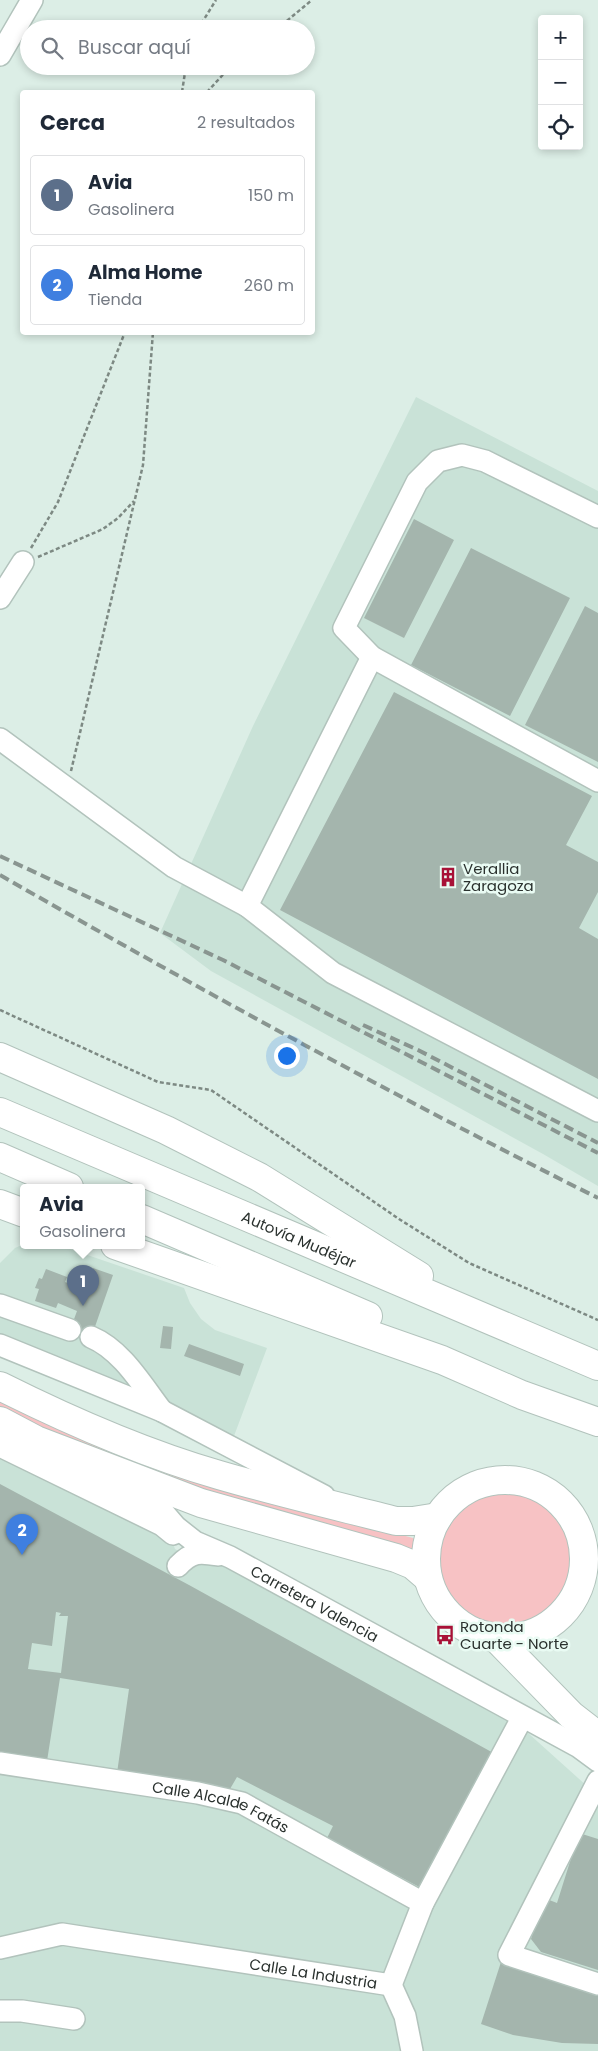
<!DOCTYPE html>
<html lang="es">
<meta charset="utf-8">
<style>
body{margin:0;font-family:Poppins,sans-serif;background:#f6f6f7;color:#1f2937}
.controls{position:absolute;right:15px;top:15px;display:grid;overflow:hidden;border-radius:5px;box-shadow:0 2px 8px #0003}
.controls button{width:45px;height:45px;display:grid;place-items:center;padding:0;border:0;border-bottom:1px solid #e0e1e3;background:#fff;color:#1f2937;font:25px sans-serif}
.you{position:absolute;left:286px;top:1055px;width:18px;height:18px;margin:-12px;border:4px solid #fff;border-radius:50%;background:#1a73e8;box-shadow:0 0 0 8px #1a73e833}
.badge{display:grid;place-items:center;width:32px;height:32px;border-radius:50%;background:#7c3aed;color:#fff;font-size:16px;font-weight:700}
.pin{position:absolute;translate:-50% -41px;filter:drop-shadow(0 1px 2px #0008)}
.pin::after{content:'';position:absolute;top:26px;width:18px;height:15px;background:inherit;clip-path:polygon(0 0,100% 0,50% 100%)}
.popup{position:absolute;left:20px;top:1184px;width:125px;height:65px;box-sizing:border-box;display:grid;place-content:center;border-radius:5px;background:#fff;filter:drop-shadow(0 1px 4px #0005);font-size:16px;white-space:nowrap;color:#747a83}
.popup b{font-size:19px;color:#1f2937}
.popup::after{content:'';position:absolute;left:50%;top:100%;margin-left:-10px;border:10px solid transparent;border-top-color:#fff}
.list{margin:0;padding:0;list-style:none}
h2{display:flex;justify-content:space-between;align-items:center;height:65px;margin:0;padding:0 20px;font-size:21px}
h2 small{font-size:16px;font-weight:400;color:#747a83}
.list li{display:grid;grid-template-columns:32px 1fr auto;gap:15px;align-items:center;box-sizing:border-box;height:80px;margin:0 10px 10px;padding:0 10px;border:1px solid #e0e1e3;border-radius:5px}
.list b{display:block;font-size:19px;white-space:nowrap}
.list p{margin:0;font-size:16px;white-space:nowrap;color:#747a83}
.list em{font-size:16px;font-style:normal;color:#747a83}
.icon{flex:none;width:28px;height:28px;fill:none;stroke:currentColor;stroke-width:2;stroke-linecap:round;stroke-linejoin:round}
.map{position:relative;flex:none;width:598px;height:2051px;overflow:hidden}
.search{position:absolute;background:#fff;box-shadow:0 2px 8px #0003;left:20px;top:20px;width:295px;height:55px;display:flex;align-items:center;gap:12px;box-sizing:border-box;padding:0 18px;border-radius:28px;color:#747a83;font-size:19px}
.panel{position:absolute;background:#fff;box-shadow:0 2px 8px #0003;left:20px;top:90px;width:295px;height:245px;border-radius:5px}
.map>svg:first-child{display:block}
.built{fill:#c9e2d7}
.green{fill:#f7c2c4}
.building{fill:#a4b5ad;fill-rule:evenodd}
.lines{fill:none;stroke-linecap:round;stroke-linejoin:round}
.minor-casing{stroke:#b2c3bc;stroke-width:24}
.highway-casing{stroke:#b2c3bc;stroke-width:30}
.path{stroke:#7d8983;stroke-width:2.5;stroke-dasharray:4 2.5;stroke-linecap:butt}
.minor{stroke:#fff;stroke-width:21}
.highway{stroke:#fff;stroke-width:28}
.rail{stroke:#899590;stroke-width:4;stroke-dasharray:10 5;stroke-linecap:butt}
.labels{text-anchor:middle;dominant-baseline:central;stroke-width:5;stroke-linejoin:round;paint-order:stroke}
.poi-label{font-size:15px;fill:#2a312e;stroke:#e9fbf3;text-anchor:start}
.street-label{font-size:15px;fill:#2a312e;stroke:#e9fbf3}
</style>
<div class="map">
<svg width="598" height="2051" viewBox="0 0 598 2051">
<rect width="100%" height="100%" fill="#dceee6"/>
<path class="built" d="M416,397L598,491V1186L543,1154L211,971L160,933L253,726Z
M24,1244L58,1245L184,1288L190,1303L201,1319L215,1330L267,1348L234,1436L175,1409L0,1338V1263L15,1248Z
M0,1452L172,1541L175,1549L192,1559L220,1558L507,1714L598,1796V2051H0Z"/>
<path class="green" d="M0,1394L318,1513L413,1538L416,1540L414,1550L330,1531L239,1505L0,1411Z
M437 1560a67 67 0 1 1 134 0a67 67 0 1 1-134 0Z"/>
<path class="building" d="M414,519L454,540L404,638L364,618Z
M471,548L570,598L510,716L411,665Z
M585,606L598,613V762L525,725Z
M394,692L592,796L566,845L598,862V892L579,928L598,939V1079L280,910Z
M93,1268L113,1275L90,1341L69,1333L77,1311L58,1303L56,1308L35,1301L39,1289L35,1288L39,1278L42,1279L46,1269L67,1277L65,1282L85,1289Z
M163,1326L173,1327L171,1349L160,1348Z
M189,1344L244,1364L240,1376L184,1356Z
M0,1484L189,1585L497,1755L423,1889L327,1838L333,1826L237,1777L230,1789L117,1773L129,1689L60,1678L47,1761L0,1754ZM56,1612L61,1613L59,1616H68L61,1673L28,1669L32,1643L52,1646Z
M579,1833L598,1839V1970L541,1952L531,1939L544,1898L557,1903Z
M501,1962L598,1994V2044L562,2043L513,2035L481,2024Z"/>
<g class="lines">
<defs>
<g id="minor">
<path d="M0,55L32,0"/>
<path d="M598,517L485,461L462,455L438,461L417,482L344,628L372,657L598,781"/>
<path d="M0,598L23,562"/>
<path d="M0,739L174,867L247,906L372,657"/>
<path d="M247,906L333,973L598,1111"/>
<path d="M0,1305L70,1330"/>
<path d="M91,1337C122,1350 142,1385 162,1411"/>
<path d="M0,1345L162,1411L324,1496"/>
<path d="M0,1446L162,1525L173,1534"/>
<path id="s1" d="M67,1462L81,1472L138,1495L158,1506L176,1527L195,1542L230,1557L579,1747L598,1761"/>
<path d="M178,1566C192,1551 200,1552 218,1555"/>
<path id="s2" d="M0,1763L198,1793L242,1803L423,1903"/>
<path d="M598,1781L509,1955L598,1984"/>
<path id="s3" d="M0,1948L62,1934L391,1985L423,1903L522,1718"/>
<path d="M391,1985L405,2016L412,2051"/>
<path d="M0,2011H22L74,2019"/>
</g>
<g id="highway">
<path d="M0,1057L166,1130L259,1177L419,1276"/>
<path id="s4" d="M0,1112L598,1366"/>
<path d="M0,1157L69,1187"/>
<path d="M0,1204L24,1213"/>
<path d="M142,1219L368,1316"/>
<path d="M115,1245L442,1360L522,1395L598,1422"/>
<path d="M0,1386C70,1421 143,1453 219,1475C277,1492 337,1506 396,1521H413L438,1517"/>
<path d="M0,1421L36,1440L201,1503L396,1558L413,1565L427,1577"/>
<circle cx="505" cy="1559" r="79"/>
<path d="M496,1638L571,1715L598,1736"/>
</g>
</defs>
<use href="#minor" class="minor-casing"/>
<use href="#highway" class="highway-casing"/>
<path class="path" d="M198,29L216,0
M277,29L312,0
M182,92L186,66
M207,92L231,66
M31,548L58,502L125,332
M38,557L103,529L118,518L134,501
M71,771L143,465L153,332
M0,1010L158,1082L211,1090L399,1219L469,1263L598,1320"/>
<use href="#minor" class="minor"/>
<use href="#highway" class="highway"/>
<path class="rail" d="M0,856L223,960L598,1153
M0,875C197,988 396,1097 598,1198
M363,1025L418,1050L598,1143"/>
</g>
<defs>
<symbol id="building-bare" viewBox="-9 -9 18 18"><path d="M-4-6H4V6H1V3H-1V6H-4ZM-2.5-4.3h1.7v1.8h-1.7ZM.8-4.3h1.7v1.8H.8ZM-2.5-1h1.7V.8h-1.7ZM.8-1h1.7V.8H.8Z" fill="#a81137" stroke="#e9fbf3" stroke-width="2.5" paint-order="stroke"/></symbol>
<symbol id="bus-bare" viewBox="-9 -9 18 18"><path d="M-5-6H5V4H4V6H2V4H-2V6H-4V4H-5ZM-3.5-4V0h7V-4ZM-3.5 1.2v1.5H-2V1.2ZM2 1.2v1.5H3.5V1.2Z" fill="#a81137" stroke="#e9fbf3" stroke-width="2.5" paint-order="stroke"/></symbol>
</defs>
<g fill-rule="evenodd">
<use href="#building-bare" x="434" y="863" width="28" height="28"/>
<use href="#bus-bare" x="431" y="1621" width="28" height="28"/>
</g>
<g class="labels">
<g class="poi-label">
<text x="463" y="868">Verallia<tspan x="463" dy="17">Zaragoza</tspan></text>
<text x="460" y="1626">Rotonda<tspan x="460" dy="17">Cuarte - Norte</tspan></text>
</g>
<g class="street-label">
<text stroke="none"><textPath href="#s4" startOffset="325">Autovía Mudéjar</textPath></text>
<text stroke="none"><textPath href="#s1" startOffset="288">Carretera Valencia</textPath></text>
<text stroke="none"><textPath href="#s2" startOffset="226">Calle Alcalde Fatás</textPath></text>
<text stroke="none"><textPath href="#s3" startOffset="318">Calle La Industria</textPath></text>
</g>
</g>
</svg>
<div class="controls">
<button>+</button>
<button>−</button>
<button><svg class="icon" aria-label="locate" viewBox="0 0 24 24"><circle cx="12" cy="12" r="6"/><path d="M12 2v4M12 18v4M2 12h4M18 12h4"/></svg></button>
</div>
<div class="you"></div>
<div class="pin badge" style="left:83px;top:1306px;background:#5c6f8a">1</div>
<div class="popup"><b>Avia</b>Gasolinera</div>
<div class="pin badge" style="left:22px;top:1555px;background:#3f7fe0">2</div>
<div class="search"><svg class="icon" aria-label="search" viewBox="0 0 24 24"><circle cx="10" cy="10" r="6"/><path d="M15 15l6 6"/></svg>Buscar aquí</div>
<section class="panel">
<h2>Cerca<small>2 resultados</small></h2>
<ul class="list">
<li><span class="badge" style="background:#5c6f8a">1</span><div><b>Avia</b><p>Gasolinera</p></div><em>150 m</em></li>
<li><span class="badge" style="background:#3f7fe0">2</span><div><b>Alma Home</b><p>Tienda</p></div><em>260 m</em></li>
</ul>
</section>
</div>
